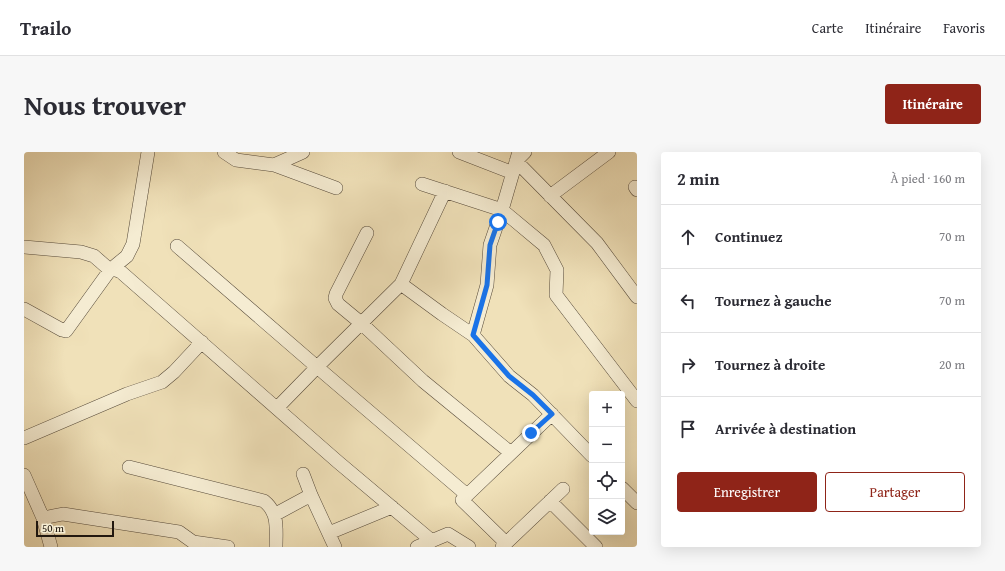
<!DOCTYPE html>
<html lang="fr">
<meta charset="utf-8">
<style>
body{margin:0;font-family:"Gentium Book Plus",serif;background:#f7f7f7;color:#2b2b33}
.controls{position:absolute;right:12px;bottom:12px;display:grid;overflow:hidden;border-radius:4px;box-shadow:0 4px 16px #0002}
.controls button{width:36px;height:36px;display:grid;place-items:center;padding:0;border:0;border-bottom:1px solid #e1e1e2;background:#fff;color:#2b2b33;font:20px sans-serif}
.scale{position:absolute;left:12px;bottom:10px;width:78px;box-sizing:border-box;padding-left:4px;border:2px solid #22180f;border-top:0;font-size:11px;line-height:14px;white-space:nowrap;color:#22180f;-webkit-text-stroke:3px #f5ecd2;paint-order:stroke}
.stop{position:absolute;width:12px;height:12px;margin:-9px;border:3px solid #1a73e8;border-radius:50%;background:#fff}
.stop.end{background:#1a73e8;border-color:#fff;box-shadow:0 1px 4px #0008}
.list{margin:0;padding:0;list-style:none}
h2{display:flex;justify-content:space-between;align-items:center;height:52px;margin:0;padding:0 16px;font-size:17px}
h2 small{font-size:13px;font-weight:400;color:#7c7c81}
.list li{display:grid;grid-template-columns:26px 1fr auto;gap:12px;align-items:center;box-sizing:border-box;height:64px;padding:0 16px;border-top:1px solid #e1e1e2}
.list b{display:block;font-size:15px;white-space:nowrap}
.list em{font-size:13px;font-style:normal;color:#7c7c81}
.actions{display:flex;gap:8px;padding:12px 16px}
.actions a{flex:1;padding:9px 0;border:1px solid #8f2418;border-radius:4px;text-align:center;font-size:14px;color:#8f2418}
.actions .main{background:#8f2418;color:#fff}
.icon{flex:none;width:22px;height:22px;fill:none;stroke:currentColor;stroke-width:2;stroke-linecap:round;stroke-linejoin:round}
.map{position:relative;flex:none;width:613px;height:395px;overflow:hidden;border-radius:4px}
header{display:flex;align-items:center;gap:24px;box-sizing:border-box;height:56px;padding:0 20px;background:#fff;border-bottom:1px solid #e1e1e2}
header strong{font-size:19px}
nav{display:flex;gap:22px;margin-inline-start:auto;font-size:14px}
.intro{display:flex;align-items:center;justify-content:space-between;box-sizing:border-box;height:96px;padding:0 24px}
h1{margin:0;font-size:28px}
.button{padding:10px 18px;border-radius:4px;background:#8f2418;color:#fff;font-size:14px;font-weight:700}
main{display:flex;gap:24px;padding:0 24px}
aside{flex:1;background:#fff;border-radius:4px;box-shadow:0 4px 16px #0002}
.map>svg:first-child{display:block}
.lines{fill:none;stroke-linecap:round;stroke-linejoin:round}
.minor-casing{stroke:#564a3a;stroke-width:14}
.minor{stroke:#f5ecd2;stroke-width:13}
.route{stroke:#1a73e8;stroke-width:5}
</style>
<header>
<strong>Trailo</strong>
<nav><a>Carte</a><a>Itinéraire</a><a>Favoris</a></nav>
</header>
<div class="intro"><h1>Nous trouver</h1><a class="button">Itinéraire</a></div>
<main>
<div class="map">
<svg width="613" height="395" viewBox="0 0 613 395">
<rect width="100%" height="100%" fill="#f0e1b9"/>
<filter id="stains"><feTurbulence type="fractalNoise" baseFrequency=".005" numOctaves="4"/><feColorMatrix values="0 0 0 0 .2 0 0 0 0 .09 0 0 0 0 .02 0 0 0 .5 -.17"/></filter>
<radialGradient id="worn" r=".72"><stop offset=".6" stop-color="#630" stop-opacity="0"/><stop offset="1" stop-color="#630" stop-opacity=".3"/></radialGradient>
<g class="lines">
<defs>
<path id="minor" d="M200,0L212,8L250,13L279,0
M435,0L489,21
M501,0L492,9L573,91L613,145
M250,13L312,36
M398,32L478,58L520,93L533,118L532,143L613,249
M611,35L613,38
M526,44L585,0
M343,81L312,142L311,146L314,152L337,171L399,229L487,301
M153,94L293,215L377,132L421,39
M0,95L57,100L70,104L86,118L103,104L109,92L124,0
M377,132L418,162L449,183L485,224L509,243L568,304
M0,157L38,178L42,179L86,118H92L97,120L314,310L408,389
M449,183L463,133L466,93L478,58L494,3
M253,256L293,215L443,343
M0,286L103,242L138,230L150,220L178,190
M105,315L240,349C255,361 252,377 252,395
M279,322L287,343L311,395
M0,323L19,366L27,395
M598,336L613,351
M526,349L572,395
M250,363L287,343
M19,366L39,362L155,380L169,390L204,395
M305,381L368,355
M482,391L438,348L528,262
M393,395L424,382L445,395
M478,395L539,337"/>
</defs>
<use href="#minor" class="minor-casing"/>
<use href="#minor" class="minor"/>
</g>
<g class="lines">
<path class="route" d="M474,70L466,93L463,133L449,183L485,224L509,243L528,262L507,281"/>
</g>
<rect width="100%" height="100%" filter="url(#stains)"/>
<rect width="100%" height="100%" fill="url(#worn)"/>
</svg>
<div class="controls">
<button>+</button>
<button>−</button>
<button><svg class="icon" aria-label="locate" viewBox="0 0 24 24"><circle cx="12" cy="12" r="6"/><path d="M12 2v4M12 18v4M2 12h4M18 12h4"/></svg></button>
<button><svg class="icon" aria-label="layers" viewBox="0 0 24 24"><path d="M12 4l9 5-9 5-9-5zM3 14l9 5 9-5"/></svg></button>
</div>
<div class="scale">50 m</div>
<div class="stop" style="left:474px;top:70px"></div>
<div class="stop end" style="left:507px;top:281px"></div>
</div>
<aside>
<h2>2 min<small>À pied · 160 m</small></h2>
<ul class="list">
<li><svg class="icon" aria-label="ahead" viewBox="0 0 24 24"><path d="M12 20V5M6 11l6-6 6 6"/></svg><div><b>Continuez</b></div><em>70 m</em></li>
<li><svg class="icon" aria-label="left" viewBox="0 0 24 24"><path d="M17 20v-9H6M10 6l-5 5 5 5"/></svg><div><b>Tournez à gauche</b></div><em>70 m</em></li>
<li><svg class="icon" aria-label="right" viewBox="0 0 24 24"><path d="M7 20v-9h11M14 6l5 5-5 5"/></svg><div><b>Tournez à droite</b></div><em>20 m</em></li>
<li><svg class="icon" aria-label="arrive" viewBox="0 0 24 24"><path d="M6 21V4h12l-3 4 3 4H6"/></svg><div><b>Arrivée à destination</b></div></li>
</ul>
<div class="actions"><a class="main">Enregistrer</a><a>Partager</a></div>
</aside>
</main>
